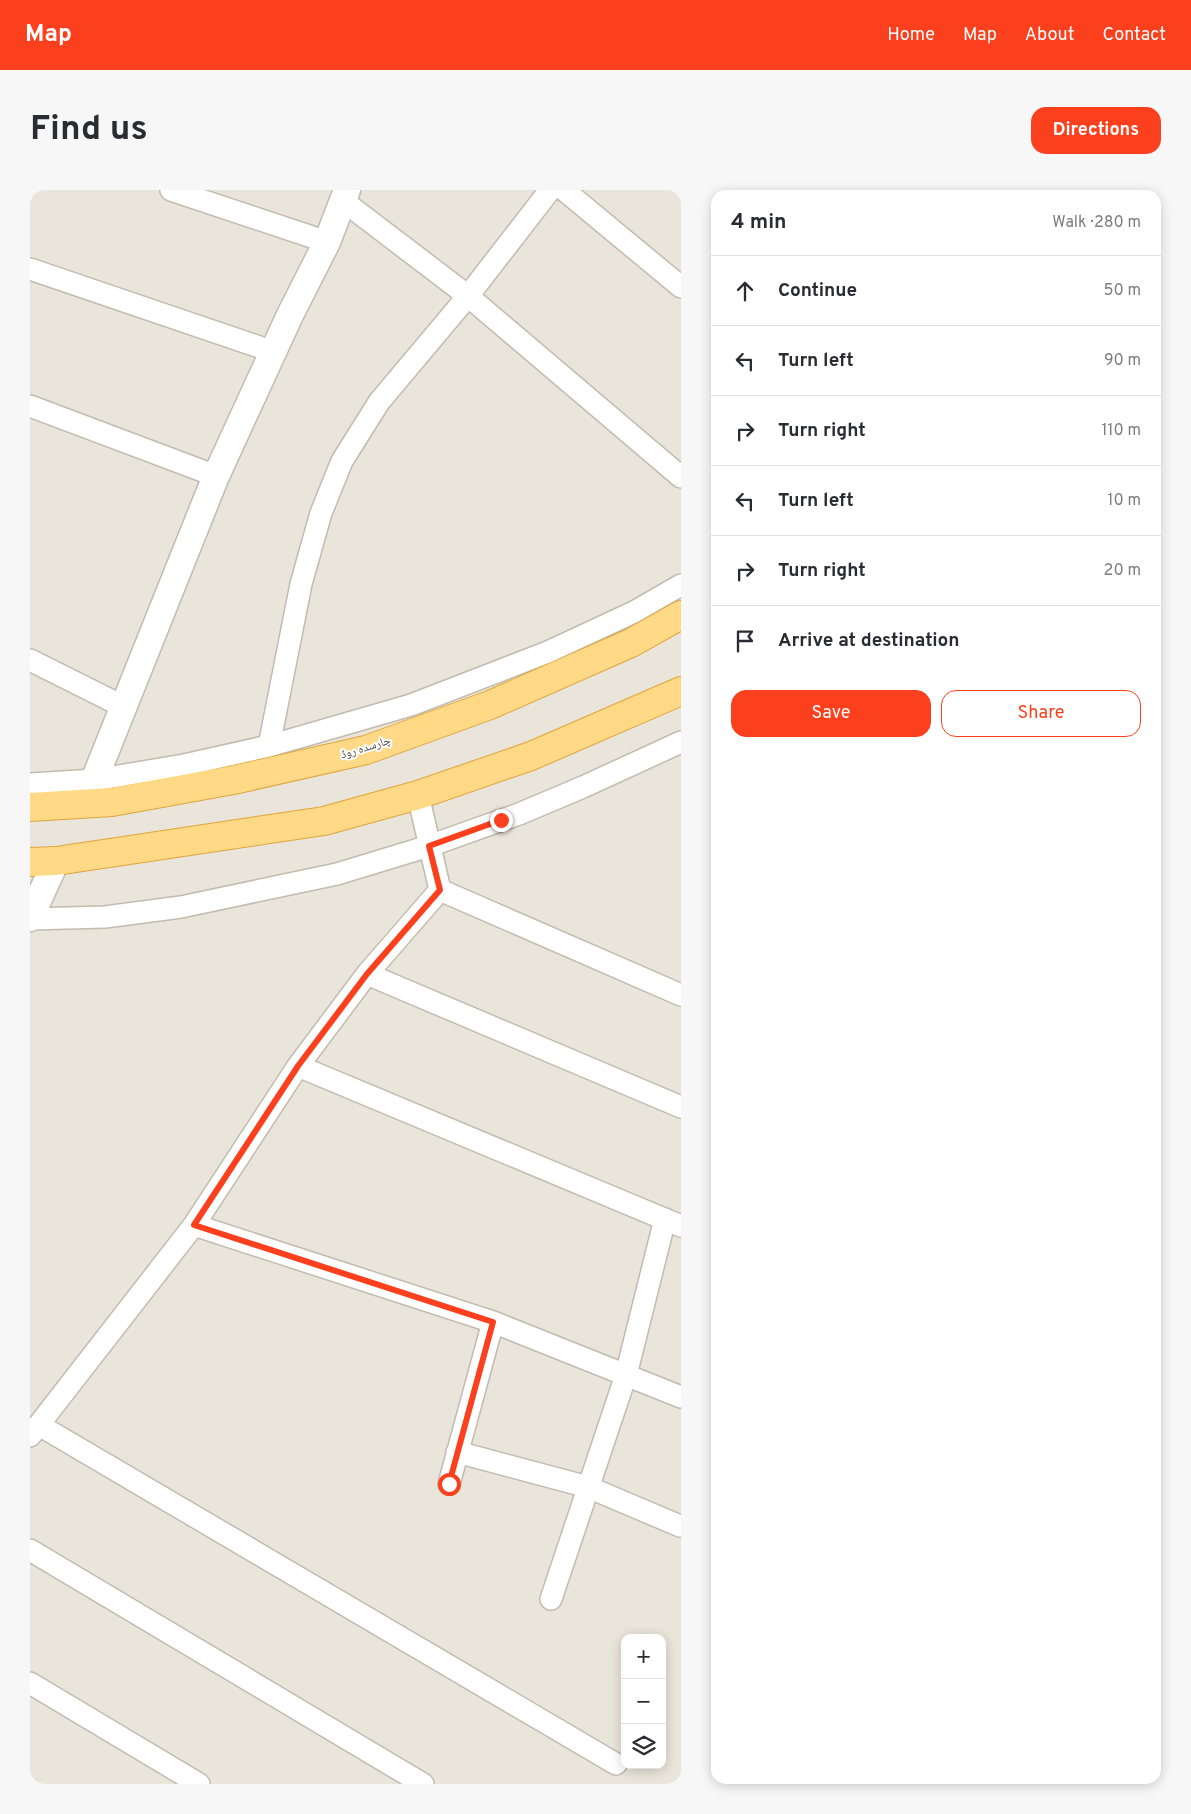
<!DOCTYPE html>
<meta charset="utf-8">
<style>
body{margin:0;font-family:Overpass,"Noto Naskh Arabic",sans-serif;background:#f7f7f7;color:#2b2b33}
.controls{position:absolute;right:15px;bottom:15px;display:grid;overflow:hidden;border-radius:10px;box-shadow:0 2px 12px #0003}
.controls button{width:45px;height:45px;display:grid;place-items:center;padding:0;border:0;border-bottom:1px solid #e1e1e2;background:#fff;color:#2b2b33;font:25px sans-serif}
.stop{position:absolute;width:15px;height:15px;margin:-11px;border:4px solid #fc3f1d;border-radius:50%;background:#fff}
.stop.end{background:#fc3f1d;border-color:#fff;box-shadow:0 1px 5px #0008}
.list{margin:0;padding:0;list-style:none}
h2{display:flex;justify-content:space-between;align-items:center;height:65px;margin:0;padding:0 20px;font-size:21px}
h2 small{font-size:16px;font-weight:400;color:#7c7c81}
.list li{display:grid;grid-template-columns:32px 1fr auto;gap:15px;align-items:center;box-sizing:border-box;height:70px;padding:0 20px;border-top:1px solid #e1e1e2}
.list b{display:block;font-size:19px;white-space:nowrap}
.list em{font-size:16px;font-style:normal;color:#7c7c81}
.actions{display:flex;gap:10px;padding:15px 20px}
.actions a{flex:1;padding:11px 0;border:1px solid #fc3f1d;border-radius:15px;text-align:center;font-size:18px;color:#fc3f1d}
.actions .main{background:#fc3f1d;color:#fff}
.icon{flex:none;width:28px;height:28px;fill:none;stroke:currentColor;stroke-width:2;stroke-linecap:round;stroke-linejoin:round}
.map{position:relative;flex:none;width:651px;height:1594px;overflow:hidden;border-radius:15px}
header{display:flex;align-items:center;gap:30px;box-sizing:border-box;height:70px;padding:0 25px;background:#fc3f1d;color:#fff}
header strong{font-size:24px}
nav{display:flex;gap:28px;margin-inline-start:auto;font-size:18px}
.intro{display:flex;align-items:center;justify-content:space-between;box-sizing:border-box;height:120px;padding:0 30px}
h1{margin:0;font-size:35px}
.button{padding:12px 22px;border-radius:15px;background:#fc3f1d;color:#fff;font-size:18px;font-weight:700}
main{display:flex;gap:30px;padding:0 30px}
aside{flex:1;background:#fff;border-radius:15px;box-shadow:0 2px 12px #0003}
.map>svg:first-child{display:block}
.residential{fill:#eae5da;fill-rule:evenodd}
.lines{fill:none;stroke-linecap:round;stroke-linejoin:round}
.minor-casing{stroke:#c2bbae;stroke-width:24}
.tertiary-casing{stroke:#c2bbae;stroke-width:29}
.trunk-casing{stroke:#e0a43c;stroke-width:30}
.minor{stroke:#fff;stroke-width:21}
.tertiary{stroke:#fff;stroke-width:26}
.trunk{stroke:#ffd985;stroke-width:28}
.route{stroke:#fc3f1d;stroke-width:6}
.labels{text-anchor:middle;dominant-baseline:central;stroke-width:4;stroke-linejoin:round;paint-order:stroke}
.street-label{font-size:12px;fill:#4b4439;stroke:#fff}
</style>
<header>
<strong>Map</strong>
<nav><a>Home</a><a>Map</a><a>About</a><a>Contact</a></nav>
</header>
<div class="intro"><h1>Find us</h1><a class="button">Directions</a></div>
<main>
<div class="map">
<svg width="651" height="1594" viewBox="0 0 651 1594">
<rect width="100%" height="100%" fill="#f6f3ec"/>
<path class="residential" d="M0,0H651V1594H0ZM595,1448H632V1575H595Z"/>
<g class="lines">
<defs>
<path id="minor" d="M141,0L297,52
M534,0L651,97
M312,10L438,106L651,287
M0,79L244,162
M0,216L186,286
M0,470L94,517
M239,556L271,394L291,323L312,271L349,212L438,106L520,0
M0,594L65,590L154,575L239,556L381,515L518,462L604,422L651,395
M410,700L651,805
M0,729L75,727L151,717L307,684L399,656L489,624L553,597L651,552
M337,784L651,917
M268,876L651,1036
M164,1035L463,1132L651,1207
M9,1235L586,1574
M0,1246L164,1035L268,876L337,784L410,700L388,605
M427,1262L558,1297L650,1336
M419,1294L463,1132
M0,1360L393,1594
M521,1409L596,1185L635,1029
M0,1493L169,1594"/>
<path id="tertiary" d="M55,613L186,286L260,125L297,52L317,0
M0,728L26,671"/>
<path id="trunk" d="M0,617L82,612L203,590L336,560L460,515L601,453L651,425
M0,672L26,671L294,631L388,605L501,566L651,501"/>
</defs>
<use href="#minor" class="minor-casing"/>
<use href="#tertiary" class="tertiary-casing"/>
<use href="#trunk" class="trunk-casing"/>
<use href="#minor" class="minor"/>
<use href="#tertiary" class="tertiary"/>
<use href="#trunk" class="trunk"/>
</g>
<g class="lines">
<path class="route" d="M419,1294L463,1132L164,1035L268,876L337,784L410,700L399,656L471,630"/>
</g>
<g class="labels">
<g class="street-label">
<text transform="translate(336 558) rotate(-17)">چارسدہ روڈ</text>
</g>
</g>
</svg>
<div class="controls">
<button>+</button>
<button>−</button>
<button><svg class="icon" aria-label="layers" viewBox="0 0 24 24"><path d="M12 4l9 5-9 5-9-5zM3 14l9 5 9-5"/></svg></button>
</div>
<div class="stop" style="left:419px;top:1294px"></div>
<div class="stop end" style="left:471px;top:630px"></div>
</div>
<aside>
<h2>4 min<small>Walk · 280 m</small></h2>
<ul class="list">
<li><svg class="icon" aria-label="ahead" viewBox="0 0 24 24"><path d="M12 20V5M6 11l6-6 6 6"/></svg><div><b>Continue</b></div><em>50 m</em></li>
<li><svg class="icon" aria-label="left" viewBox="0 0 24 24"><path d="M17 20v-9H6M10 6l-5 5 5 5"/></svg><div><b>Turn left</b></div><em>90 m</em></li>
<li><svg class="icon" aria-label="right" viewBox="0 0 24 24"><path d="M7 20v-9h11M14 6l5 5-5 5"/></svg><div><b>Turn right</b></div><em>110 m</em></li>
<li><svg class="icon" aria-label="left" viewBox="0 0 24 24"><path d="M17 20v-9H6M10 6l-5 5 5 5"/></svg><div><b>Turn left</b></div><em>10 m</em></li>
<li><svg class="icon" aria-label="right" viewBox="0 0 24 24"><path d="M7 20v-9h11M14 6l5 5-5 5"/></svg><div><b>Turn right</b></div><em>20 m</em></li>
<li><svg class="icon" aria-label="arrive" viewBox="0 0 24 24"><path d="M6 21V4h12l-3 4 3 4H6"/></svg><div><b>Arrive at destination</b></div></li>
</ul>
<div class="actions"><a class="main">Save</a><a>Share</a></div>
</aside>
</main>
